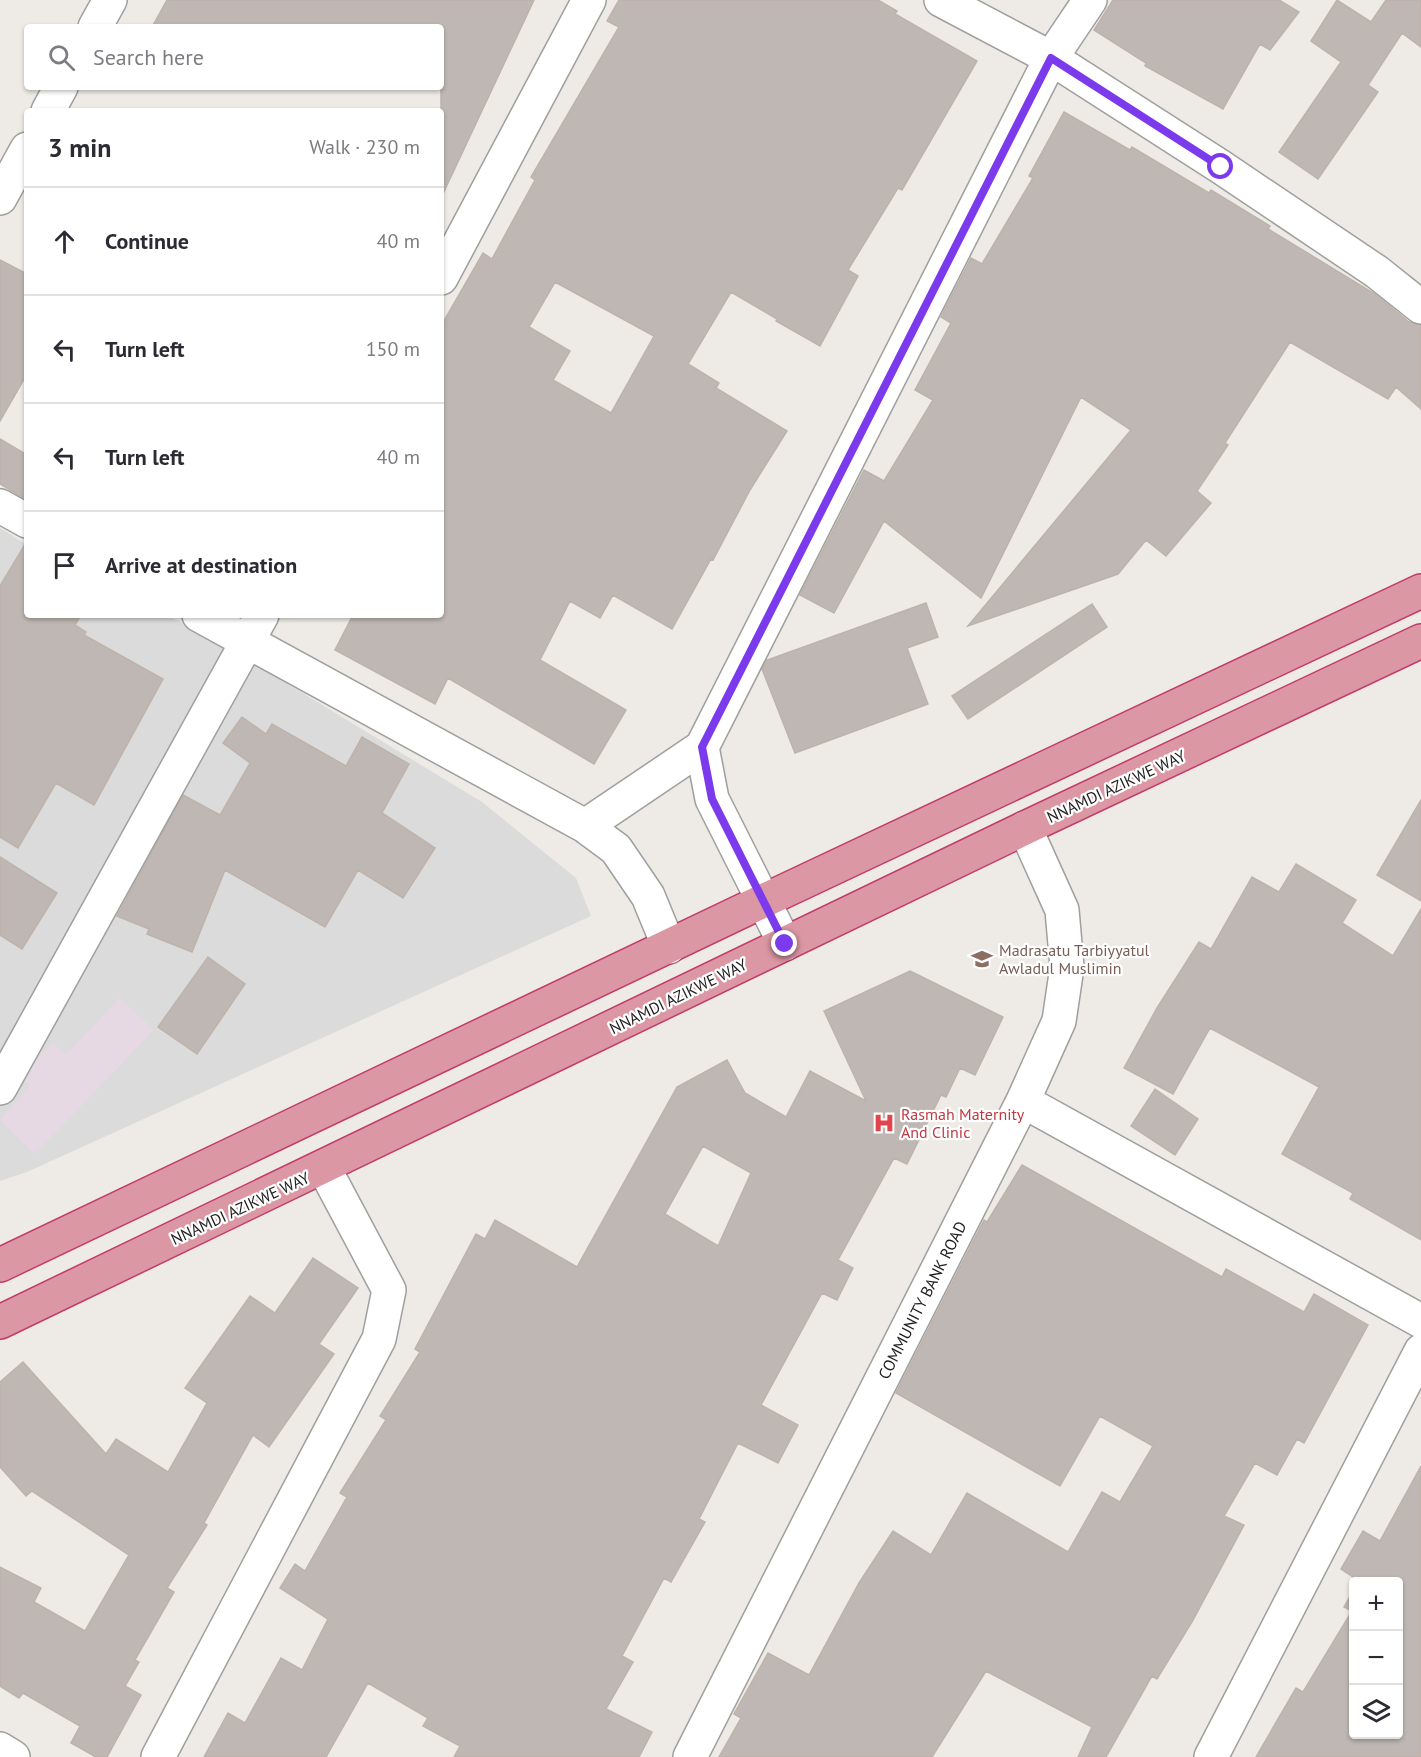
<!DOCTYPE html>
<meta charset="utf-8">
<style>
body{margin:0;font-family:"PT Sans",sans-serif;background:#f7f7f7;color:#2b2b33}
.controls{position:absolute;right:18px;bottom:18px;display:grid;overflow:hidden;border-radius:6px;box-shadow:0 2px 4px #0004}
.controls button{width:54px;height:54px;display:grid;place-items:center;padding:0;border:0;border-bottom:2px solid #e1e1e2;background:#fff;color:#2b2b33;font:30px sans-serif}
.stop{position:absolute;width:18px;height:18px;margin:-14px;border:4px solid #7c3aed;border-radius:50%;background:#fff}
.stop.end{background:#7c3aed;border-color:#fff;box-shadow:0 2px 6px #0008}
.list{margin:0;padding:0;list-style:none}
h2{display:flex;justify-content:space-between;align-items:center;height:78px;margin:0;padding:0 24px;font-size:26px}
h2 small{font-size:20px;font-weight:400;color:#7c7c81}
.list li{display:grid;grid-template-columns:39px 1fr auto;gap:18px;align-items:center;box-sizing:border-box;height:108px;padding:0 24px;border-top:2px solid #e1e1e2}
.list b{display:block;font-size:22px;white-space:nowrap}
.list em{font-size:20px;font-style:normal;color:#7c7c81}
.icon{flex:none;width:33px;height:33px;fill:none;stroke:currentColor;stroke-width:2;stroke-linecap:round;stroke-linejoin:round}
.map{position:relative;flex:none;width:1421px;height:1757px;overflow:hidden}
.search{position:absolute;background:#fff;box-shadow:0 2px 4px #0004;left:24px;top:24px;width:420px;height:66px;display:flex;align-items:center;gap:15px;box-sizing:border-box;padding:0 21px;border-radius:6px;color:#7c7c81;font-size:22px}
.panel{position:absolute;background:#fff;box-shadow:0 2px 4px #0004;left:24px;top:108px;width:420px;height:510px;border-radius:6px}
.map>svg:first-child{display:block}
.residential{fill:#dcdbdb}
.industrial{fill:#e6d9e4}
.building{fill:#beb7b3;stroke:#beb3aa;stroke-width:1.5;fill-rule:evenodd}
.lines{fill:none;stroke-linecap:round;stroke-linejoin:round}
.minor-casing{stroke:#9f9f9f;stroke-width:36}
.highway-casing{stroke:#c43b6b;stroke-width:36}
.minor{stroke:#fff;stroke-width:33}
.highway{stroke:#db97a4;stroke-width:33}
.route{stroke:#7c3aed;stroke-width:8}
.labels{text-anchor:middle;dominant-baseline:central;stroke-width:4.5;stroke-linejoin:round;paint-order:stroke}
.street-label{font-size:16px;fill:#1e1e1e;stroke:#fff}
.education-label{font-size:16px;fill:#785e54;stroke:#fff;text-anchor:start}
.health-label{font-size:16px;fill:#be3a42;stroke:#fff;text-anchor:start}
</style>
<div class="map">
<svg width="1421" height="1757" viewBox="0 0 1421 1757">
<rect width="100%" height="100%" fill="#eeebe6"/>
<path class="residential" d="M0,528L27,545V615H166L207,635L482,802L576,878L591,916L27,1172L0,1181Z"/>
<path class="industrial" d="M120,998L154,1030L35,1154L0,1120L30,1086L21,1076L53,1043L66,1054Z"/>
<path class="building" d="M167,0H534L441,198V27H152Z
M619,0H878L897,11L895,14L977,61L902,190L898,188L848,270L858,276L820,346L776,321L777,319L731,292L688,364L719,383L716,388L787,431L750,490L713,560L711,559L672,629L613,595L600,618L570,601L540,660L626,710L594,764L448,678L435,704L335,650L353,615H441V326L483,253L492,259L535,180L531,177L619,27L607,21ZM555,282L654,336L611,413L553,380L570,351L529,327Z
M1113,0H1279L1299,12L1270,50L1260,44L1223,109L1145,66L1146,63L1094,30Z
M1337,0L1371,22L1386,0H1421V47L1402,33L1368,85L1378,92L1318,179L1279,152L1341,62L1311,41Z
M1064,112L1130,150L1132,147L1209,193L1211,190L1270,226L1268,229L1375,294L1409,322L1421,325V409L1396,387L1388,399L1290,342L1225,443L1228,445L1197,491L1211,503L1166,556L1146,540L1118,574L968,626L1131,430L1081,397L981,598L884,521L834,613L800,595L864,470L884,481L933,400L915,390L951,323L941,317L971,258L982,264L1033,178L1029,176Z
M0,260L27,274V374L0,421Z
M0,439L27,455V500L0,484Z
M27,541V615H81L75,625L86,632L84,635L163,679L94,805L56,783L18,848L0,837V586Z
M926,603L938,637L907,648L928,704L795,753L762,669L767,660Z
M1092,604L1107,627L968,719L952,696Z
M242,717L266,734L272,724L346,766L362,737L409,764L382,813L435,848L403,898L358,870L325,927L225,870L192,952L147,934L149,929L117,916L183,795L220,815L250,763L223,743Z
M1421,800V901L1377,875Z
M0,857L57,893L22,949L0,935Z
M1296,864L1356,900L1342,923L1393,956L1421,909V1240L1350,1199L1353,1193L1282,1154L1319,1087L1210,1028L1173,1094L1124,1068L1157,1008L1199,942L1211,949L1252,877L1279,892Z
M208,957L245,984L197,1054L158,1027Z
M910,971L1003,1017L975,1075L960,1068L946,1097L941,1095L907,1164L894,1158L838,1260L853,1268L837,1300L822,1293L761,1405L798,1425L778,1463L738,1443L699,1519L705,1522L671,1582L664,1578L622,1656L633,1662L606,1709L652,1732L639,1757H454L460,1746L423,1726L428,1718L368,1683L326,1757H204L228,1713L245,1723L281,1658L302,1670L328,1619L280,1588L295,1564L305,1571L347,1497L340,1493L386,1420L380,1416L420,1352L415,1349L476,1234L485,1239L495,1220L577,1267L677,1087L727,1060L745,1093L786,1117L810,1071L866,1101L824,1011ZM703,1146L751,1173L718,1246L665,1214Z
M1155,1089L1198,1119L1175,1155L1131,1126Z
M1022,1165L1222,1277L1226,1269L1304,1312L1314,1294L1368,1325L1304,1443L1297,1439L1277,1475L1255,1463L1224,1516L1244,1525L1192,1622L1157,1679L1152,1676L1106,1757H1078L1092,1727L986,1671L932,1757H719L741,1718L734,1714L768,1653L809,1675L859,1583L893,1531L931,1555L967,1493L1068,1552L1102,1492L1120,1502L1153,1446L1100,1416L1060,1486L896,1393L984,1220L987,1222Z
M313,1258L358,1288L319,1344L334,1354L269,1447L253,1435L204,1523L207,1525L167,1588L174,1592L135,1660L139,1662L125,1686L141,1695L107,1757H96L71,1743L80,1726L23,1693L19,1698L0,1686V1567L41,1588L34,1602L85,1631L129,1555L32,1491L26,1496L0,1467V1382L23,1362L106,1454L116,1439L168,1472L207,1403L185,1388L250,1296L275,1313Z
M1421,1466V1757H1256L1296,1688L1303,1692L1352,1611L1344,1607L1353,1591V1734H1398V1581H1359L1341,1569L1363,1531L1380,1541Z"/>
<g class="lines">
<defs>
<path id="minor" d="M941,0L1051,58L1221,167L1377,272L1421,307
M95,27L110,0
M48,111L61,87
M0,198L27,149
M441,278L589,0
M0,506L27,521
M199,615L585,826L616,849L648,896L669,947
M585,826L702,747
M785,944L712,799L702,747L1051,58L1090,0
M0,1088L262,615
M1023,1101L1421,1321
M0,1749L13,1757
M158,1757L379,1339L389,1290L324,1168
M690,1757L1023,1101L1059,1021L1067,967L1062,910L1025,828
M1211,1757L1421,1351"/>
<path id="highway" d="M0,1265L761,902L1421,591
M0,1322L1025,828L1421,641"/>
</defs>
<use href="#minor" class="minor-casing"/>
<use href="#highway" class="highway-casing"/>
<use href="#minor" class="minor"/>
<use href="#highway" class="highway"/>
</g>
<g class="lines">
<path class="route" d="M785,944L712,799L702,747L1051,58L1221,167"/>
</g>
<defs>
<symbol id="school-bare" viewBox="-9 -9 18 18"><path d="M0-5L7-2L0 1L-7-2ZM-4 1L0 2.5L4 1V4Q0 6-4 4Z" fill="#8d6e63" stroke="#fff" stroke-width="2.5" paint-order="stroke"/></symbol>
<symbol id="hospital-bare" viewBox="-9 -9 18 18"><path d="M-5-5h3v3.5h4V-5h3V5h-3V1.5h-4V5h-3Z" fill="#e0444e" stroke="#fff" stroke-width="2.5" paint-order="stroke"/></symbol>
</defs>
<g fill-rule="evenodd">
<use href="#school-bare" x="967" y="944" width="30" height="30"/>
<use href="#hospital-bare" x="869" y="1108" width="30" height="30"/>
</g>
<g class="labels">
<g class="street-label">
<text transform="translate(1116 786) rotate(-25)">NNAMDI AZIKWE WAY</text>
<text transform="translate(678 996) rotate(-26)">NNAMDI AZIKWE WAY</text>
<text transform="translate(240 1208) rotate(-25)">NNAMDI AZIKWE WAY</text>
<text transform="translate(922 1300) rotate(-63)">COMMUNITY BANK ROAD</text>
</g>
<g class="education-label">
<text x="999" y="950">Madrasatu Tarbiyyatul<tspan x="999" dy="18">Awladul Muslimin</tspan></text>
</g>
<g class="health-label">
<text x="901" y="1114">Rasmah Maternity<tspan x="901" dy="18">And Clinic</tspan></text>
</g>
</g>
</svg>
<div class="controls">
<button>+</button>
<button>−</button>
<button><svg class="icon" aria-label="layers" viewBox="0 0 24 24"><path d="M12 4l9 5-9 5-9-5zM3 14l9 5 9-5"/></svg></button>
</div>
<div class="stop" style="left:1221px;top:167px"></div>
<div class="stop end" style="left:785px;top:944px"></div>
<div class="search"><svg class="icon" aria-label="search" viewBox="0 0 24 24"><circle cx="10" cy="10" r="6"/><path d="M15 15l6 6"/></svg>Search here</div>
<section class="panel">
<h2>3 min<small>Walk · 230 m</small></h2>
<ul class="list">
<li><svg class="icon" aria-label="ahead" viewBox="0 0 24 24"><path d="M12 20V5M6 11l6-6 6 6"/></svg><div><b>Continue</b></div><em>40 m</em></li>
<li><svg class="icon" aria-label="left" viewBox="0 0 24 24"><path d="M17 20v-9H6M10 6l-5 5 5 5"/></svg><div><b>Turn left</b></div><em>150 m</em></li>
<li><svg class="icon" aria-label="left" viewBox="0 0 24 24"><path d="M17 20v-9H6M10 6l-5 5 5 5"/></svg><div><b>Turn left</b></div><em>40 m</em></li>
<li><svg class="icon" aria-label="arrive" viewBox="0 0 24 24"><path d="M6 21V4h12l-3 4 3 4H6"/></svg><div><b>Arrive at destination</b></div></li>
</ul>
</section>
</div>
